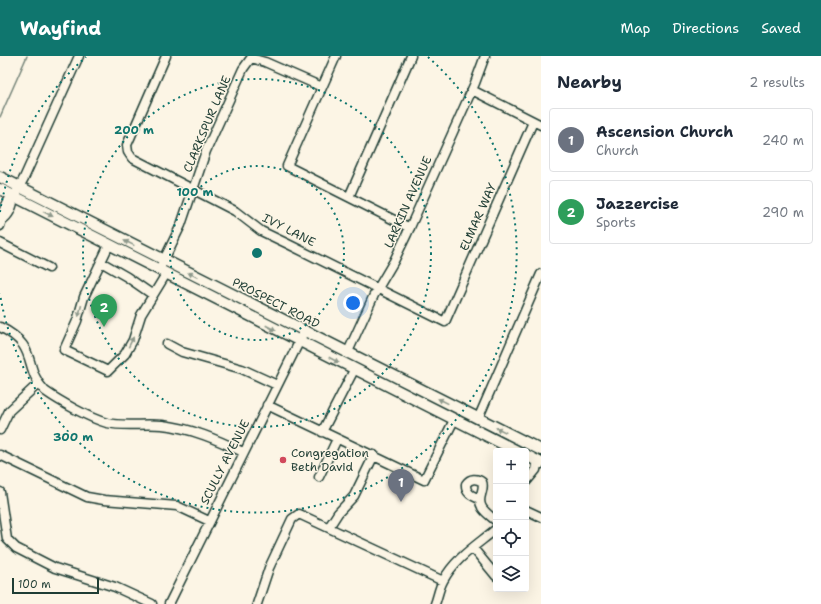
<!DOCTYPE html>
<meta charset="utf-8">
<style>
body{margin:0;font-family:"Shantell Sans",sans-serif;background:#f6f6f7;color:#1f2937}
.controls{position:absolute;right:12px;bottom:12px;display:grid;overflow:hidden;border-radius:4px;box-shadow:0 4px 16px #0002}
.controls button{width:36px;height:36px;display:grid;place-items:center;padding:0;border:0;border-bottom:1px solid #e0e1e3;background:#fff;color:#1f2937;font:20px sans-serif}
.scale{position:absolute;left:12px;bottom:10px;width:87px;box-sizing:border-box;padding-left:4px;border:2px solid #1f3d34;border-top:0;font-size:11px;line-height:14px;white-space:nowrap;color:#1f3d34;-webkit-text-stroke:3px #fcf5e5;paint-order:stroke}
.you{position:absolute;left:353px;top:247px;width:14px;height:14px;margin:-10px;border:3px solid #fff;border-radius:50%;background:#1a73e8;box-shadow:0 0 0 6px #1a73e833}
.badge{display:grid;place-items:center;width:26px;height:26px;border-radius:50%;background:#0f766e;color:#fff;font-size:13px;font-weight:700}
.pin{position:absolute;translate:-50% -33px;filter:drop-shadow(0 1px 2px #0008)}
.pin::after{content:'';position:absolute;top:21px;width:14px;height:12px;background:inherit;clip-path:polygon(0 0,100% 0,50% 100%)}
.list{margin:0;padding:0;list-style:none}
h2{display:flex;justify-content:space-between;align-items:center;height:52px;margin:0;padding:0 16px;font-size:17px}
h2 small{font-size:13px;font-weight:400;color:#747a83}
.list li{display:grid;grid-template-columns:26px 1fr auto;gap:12px;align-items:center;box-sizing:border-box;height:64px;margin:0 8px 8px;padding:0 8px;border:1px solid #e0e1e3;border-radius:4px}
.list b{display:block;font-size:15px;white-space:nowrap}
.list p{margin:0;font-size:13px;white-space:nowrap;color:#747a83}
.list em{font-size:13px;font-style:normal;color:#747a83}
.icon{flex:none;width:22px;height:22px;fill:none;stroke:currentColor;stroke-width:2;stroke-linecap:round;stroke-linejoin:round}
.map{position:relative;flex:none;width:541px;height:548px;overflow:hidden}
header{display:flex;align-items:center;gap:24px;box-sizing:border-box;height:56px;padding:0 20px;background:#0f766e;color:#fff}
header strong{font-size:19px}
nav{display:flex;gap:22px;margin-inline-start:auto;font-size:14px}
main{display:flex}
aside{flex:1;background:#fff}
.map>svg:first-child{display:block}
.lines{fill:none;stroke-linecap:round;stroke-linejoin:round}
.stream{stroke:#758479;stroke-width:1.5}
.minor-casing{stroke:#1f3d34;stroke-width:11}
.major-casing{stroke:#1f3d34;stroke-width:13}
.minor{stroke:#fcf5e5;stroke-width:8}
.major{stroke:#fcf5e5;stroke-width:10}
.oneway{fill:#8e998c}
.ring{fill:none;stroke:#0f766e;stroke-width:2;stroke-dasharray:2 4}
.poi-dot{fill:#d1495b;stroke:#fcf5e5;stroke-width:1.5}
.labels{text-anchor:middle;dominant-baseline:central;stroke-width:3;stroke-linejoin:round;paint-order:stroke}
.street-label{font-size:12px;fill:#1f3d34;stroke:#fcf5e5}
.poi-label{font-size:12px;fill:#1f3d34;stroke:#fcf5e5;text-anchor:start}
.centre{fill:#0f766e;stroke:#fcf5e5;stroke-width:2}
.ring-label{font-size:12px;text-anchor:middle;font-weight:bold;fill:#0f766e;stroke:#fcf5e5;stroke-width:3;stroke-linejoin:round;paint-order:stroke}
</style>
<header>
<strong>Wayfind</strong>
<nav><a>Map</a><a>Directions</a><a>Saved</a></nav>
</header>
<main>
<div class="map">
<svg width="541" height="548" viewBox="0 0 541 548">
<rect width="100%" height="100%" fill="#fcf5e5"/>
<filter id="ink" filterUnits="userSpaceOnUse"><feTurbulence type="fractalNoise" baseFrequency=".025" numOctaves="2"/><feDisplacementMap in="SourceGraphic" scale="8" xChannelSelector="R" yChannelSelector="G"/><feConvolveMatrix kernelMatrix="1 2 1 2 8 2 1 2 1" color-interpolation-filters="sRGB"/></filter>
<g filter="url(#ink)">
<g class="lines">
<path class="stream" d="M0,61L27,0"/>
<defs>
<path id="minor" d="M166,0L127,89L128,96L132,102L235,155L261,175L288,188L445,266L533,66
M336,0L287,110L410,172
M472,34L541,69
M349,141L411,0
M2,164C10,159 13,150 14,140
M0,170L2,164V158L8,145L14,140L24,122L79,0
M0,187L49,212
M109,189L84,241L77,265L64,294L108,315L125,298L133,284L141,259L166,218
M101,206L127,221L153,239
M159,214L181,169L206,95L243,13L251,2L265,6L322,31
M0,271C40,291 22,311 45,335C59,345 91,363 107,367C125,371 144,367 162,369C191,372 218,384 243,396
M167,288L182,296L242,313L277,329
M347,298L374,239L394,205L407,178L475,27L485,0
M267,349L424,424L454,364
M478,363L541,218
M0,374L9,355L38,328
M322,376L354,314
M0,399L87,441L104,444L177,450L209,465
M319,421L337,383
M526,426L536,414L538,405
M0,436L7,483L16,492L55,512L115,531L152,548
M480,443C472,440 465,437 466,428C470,422 477,422 482,426C484,430 482,434 481,439C477,452 487,457 496,465
M526,454L541,461
M329,471L338,457L354,440L374,399
M473,492L496,520
M169,548L304,276
M257,548L269,512L292,463L299,458L443,525
M435,548C438,540 439,532 443,525C455,502 477,489 496,473"/>
<path id="major" d="M0,121L541,394
M0,133L517,395
M526,399L541,407"/>
</defs>
<use href="#minor" class="minor-casing"/>
<use href="#major" class="major-casing"/>
<use href="#minor" class="minor"/>
<use href="#major" class="major"/>
</g>
<defs><path id="oneway-solid" d="M-6-.8H1V-3.2L6.5 0L1 3.2V.8H-6Z"/></defs>
<g class="oneway">
<use href="#oneway-solid" transform="translate(48 158) rotate(27)"/>
<use href="#oneway-solid" transform="translate(129 187) rotate(-154)"/>
<use href="#oneway-solid" transform="translate(193 219) rotate(-153)"/>
<use href="#oneway-solid" transform="translate(80 255) rotate(104)"/>
<use href="#oneway-solid" transform="translate(271 272) rotate(27)"/>
<use href="#oneway-solid" transform="translate(131 286) rotate(-64)"/>
<use href="#oneway-solid" transform="translate(334 304) rotate(28)"/>
<use href="#oneway-solid" transform="translate(443 345) rotate(-154)"/>
<use href="#oneway-solid" transform="translate(501 374) rotate(-154)"/>
</g>
</g>
<g class="ring">
<circle cx="257" cy="197" r="87"/>
<circle cx="257" cy="197" r="174"/>
<path d="M0 156A260 260 0 0 1 86 1M428 1A260 260 0 1 1 0 238"/>
</g>
<circle class="poi-dot" cx="283" cy="404" r="4"/>
<g class="labels">
<g class="street-label">
<text transform="translate(207 68) rotate(-67)">CLARKSPUR LANE</text>
<text transform="translate(408 146) rotate(-66)">LARKIN AVENUE</text>
<text transform="translate(478 161) rotate(-66)">ELMAR WAY</text>
<text transform="translate(289 174) rotate(27)">IVY LANE</text>
<text transform="translate(276 247) rotate(27)">PROSPECT ROAD</text>
<text transform="translate(225 406) rotate(-63)">SCULLY AVENUE</text>
</g>
<g class="poi-label">
<text x="291" y="397">Congregation<tspan x="291" dy="14">Beth David</tspan></text>
</g>
</g>
<circle cx="257" cy="197" r="6" class="centre"/>
<g class="ring-label">
<text x="134" y="78">200 m</text>
<text x="195" y="140">100 m</text>
<text x="73" y="385">300 m</text>
</g>
</svg>
<div class="controls">
<button>+</button>
<button>−</button>
<button><svg class="icon" aria-label="locate" viewBox="0 0 24 24"><circle cx="12" cy="12" r="6"/><path d="M12 2v4M12 18v4M2 12h4M18 12h4"/></svg></button>
<button><svg class="icon" aria-label="layers" viewBox="0 0 24 24"><path d="M12 4l9 5-9 5-9-5zM3 14l9 5 9-5"/></svg></button>
</div>
<div class="scale">100 m</div>
<div class="you"></div>
<div class="pin badge" style="left:401px;top:446px;background:#6b7280">1</div>
<div class="pin badge" style="left:104px;top:271px;background:#2e9e5b">2</div>
</div>
<aside>
<h2>Nearby<small>2 results</small></h2>
<ul class="list">
<li><span class="badge" style="background:#6b7280">1</span><div><b>Ascension Church</b><p>Church</p></div><em>240 m</em></li>
<li><span class="badge" style="background:#2e9e5b">2</span><div><b>Jazzercise</b><p>Sports</p></div><em>290 m</em></li>
</ul>
</aside>
</main>
